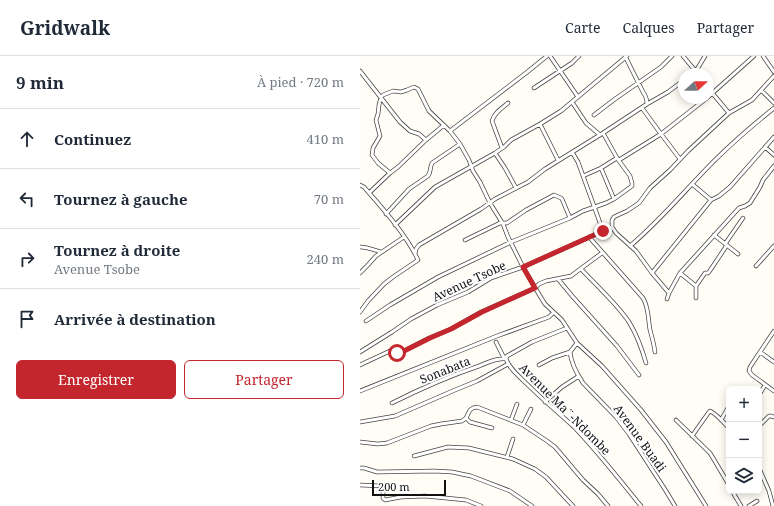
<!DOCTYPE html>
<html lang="fr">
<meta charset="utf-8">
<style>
body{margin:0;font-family:"Noto Serif",serif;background:#f6f6f7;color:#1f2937}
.controls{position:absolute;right:12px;bottom:12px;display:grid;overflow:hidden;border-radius:6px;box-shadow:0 2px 10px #0003}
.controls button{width:36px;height:36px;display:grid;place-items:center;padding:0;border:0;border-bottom:1px solid #e0e1e3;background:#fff;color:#1f2937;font:20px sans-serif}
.compass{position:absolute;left:318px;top:12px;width:36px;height:36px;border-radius:50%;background:#fff;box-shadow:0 2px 10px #0003;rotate:69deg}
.scale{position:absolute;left:12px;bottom:10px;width:74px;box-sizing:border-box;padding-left:4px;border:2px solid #111;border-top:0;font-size:11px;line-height:14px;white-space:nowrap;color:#111;-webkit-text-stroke:3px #fff;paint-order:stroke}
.stop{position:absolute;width:12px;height:12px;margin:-9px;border:3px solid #c4262e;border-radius:50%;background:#fff}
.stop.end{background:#c4262e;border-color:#fff;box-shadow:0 1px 4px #0008}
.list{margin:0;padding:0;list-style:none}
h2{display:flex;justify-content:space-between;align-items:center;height:52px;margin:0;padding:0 16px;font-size:17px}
h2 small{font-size:13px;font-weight:400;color:#747a83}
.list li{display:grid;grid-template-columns:26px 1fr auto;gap:12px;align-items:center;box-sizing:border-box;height:60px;padding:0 16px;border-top:1px solid #e0e1e3}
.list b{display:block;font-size:15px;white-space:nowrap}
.list p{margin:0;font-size:13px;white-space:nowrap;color:#747a83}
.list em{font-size:13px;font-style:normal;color:#747a83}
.actions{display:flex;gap:8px;padding:12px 16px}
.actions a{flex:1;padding:9px 0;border:1px solid #c4262e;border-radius:6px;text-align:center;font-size:14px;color:#c4262e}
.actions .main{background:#c4262e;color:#fff}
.icon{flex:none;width:22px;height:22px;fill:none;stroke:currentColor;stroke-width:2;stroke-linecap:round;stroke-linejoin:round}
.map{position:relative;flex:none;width:414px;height:450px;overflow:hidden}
header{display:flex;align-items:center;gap:24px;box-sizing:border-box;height:56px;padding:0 20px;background:#fff;border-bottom:1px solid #e0e1e3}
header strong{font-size:19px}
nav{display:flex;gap:22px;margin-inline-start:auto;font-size:14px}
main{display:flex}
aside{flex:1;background:#fff}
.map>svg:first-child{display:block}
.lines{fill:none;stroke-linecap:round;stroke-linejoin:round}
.minor-casing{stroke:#444;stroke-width:4.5}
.minor{stroke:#fff;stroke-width:3}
.route{stroke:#c4262e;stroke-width:5}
.labels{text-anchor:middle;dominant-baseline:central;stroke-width:4;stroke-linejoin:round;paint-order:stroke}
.street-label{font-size:12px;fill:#111;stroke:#fff}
</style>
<header>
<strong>Gridwalk</strong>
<nav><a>Carte</a><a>Calques</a><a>Partager</a></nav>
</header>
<main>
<aside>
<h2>9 min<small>À pied · 720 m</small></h2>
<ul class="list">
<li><svg class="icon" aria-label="ahead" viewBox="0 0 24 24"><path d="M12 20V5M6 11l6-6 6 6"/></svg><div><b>Continuez</b></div><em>410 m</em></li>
<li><svg class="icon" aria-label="left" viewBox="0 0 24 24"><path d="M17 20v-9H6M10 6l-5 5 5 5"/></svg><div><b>Tournez à gauche</b></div><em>70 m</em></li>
<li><svg class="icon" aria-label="right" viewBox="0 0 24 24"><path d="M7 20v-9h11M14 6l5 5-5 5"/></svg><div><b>Tournez à droite</b><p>Avenue Tsobe</p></div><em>240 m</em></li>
<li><svg class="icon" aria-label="arrive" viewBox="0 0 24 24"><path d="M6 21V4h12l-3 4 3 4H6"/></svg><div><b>Arrivée à destination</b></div></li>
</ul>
<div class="actions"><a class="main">Enregistrer</a><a>Partager</a></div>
</aside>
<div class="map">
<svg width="414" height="450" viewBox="0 0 414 450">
<rect width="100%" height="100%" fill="#fffdf5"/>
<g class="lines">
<defs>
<path id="minor" d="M190,0L218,41
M265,0L283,36C286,40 287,43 287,48
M323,0L338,18
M403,0L414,16
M0,15L40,66L50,75L59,78L66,84
M332,18L336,15L345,0
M174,32L212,7L219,0
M348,32L369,57
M401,34L414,47
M348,41L394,0
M212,46L226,67L240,79
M282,52L301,78L320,103
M234,59L255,43L301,11L312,0
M180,68L198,104
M90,75L166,17L187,0
M405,91L414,99
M142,92L132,65C134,57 142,52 148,47
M212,96L218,106L243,175
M135,97L145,112L156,132
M259,104L301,78L347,42
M241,112L254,143
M30,117L18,107L12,99L13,92L20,80L16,64L18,58L19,49L21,41L23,39L33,35L41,36L47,34L54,31L58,33L69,55L90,75L100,88L109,104L113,115L120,126L130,147L143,168L148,181L163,211L180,240L185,248L202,264L217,287L242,310L281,354L306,386L346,450
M223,120L241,112L257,102
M332,128L351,144
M0,129L4,131C23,153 46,178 58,204L33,221L24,228L8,245L0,256
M9,137L30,117L38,111L66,84L84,69
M26,158L49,133L68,120C71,116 70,111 72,107L100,88
M35,169L75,131L135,97L144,91L151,84L180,68L201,55L267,0
M354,179L378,198
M229,181L283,242C289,252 288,263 290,274C292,281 294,288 295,296
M105,184L140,167H147L166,154L194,139L201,142L202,143L210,162
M365,188L383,162
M270,190C301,164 326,133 354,105C373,86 393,69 414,52
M0,191C7,191 14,194 21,196
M55,198L56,193L59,189L121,153L135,143L168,126L185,113L243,77L287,48L308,36L324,24
M396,210L414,190
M221,213C236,229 257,248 269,266C277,279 282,293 286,307
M0,217L7,210L16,200L44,181
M292,217L351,144L359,140L370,131L414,81
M320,217L336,230
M198,223L213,241L257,290L279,319
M309,237L292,217L276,195L256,177L252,171V164L254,161L258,159L267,155L279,147L290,132L310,114L328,95L369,57L392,44L414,20
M336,242V230L345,217H348L349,216L367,189
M307,243L309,237L320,217L379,152L385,150L390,147L400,131L403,124L414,110
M6,265L30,249L78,221L151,186L210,162L223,155L246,147L254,143L272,130V127L270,120L257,102L243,77
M207,272L172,286L147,300L146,302C148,312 161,322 169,330C183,344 199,357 214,371C238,396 259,423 281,450
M414,275L390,311L389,315L392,319L414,335
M136,286L143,300L146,302
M217,287L210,296C211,307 217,318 223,327L256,361L269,378L306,435L315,450
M0,296L32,276L51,263L77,249L108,236L131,222L163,211L252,171
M400,296L414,306
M0,309L32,294H34L37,297H40L69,282L91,273L121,256L175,232L179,228L186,225L211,220L231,205L242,197
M179,309L192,302L210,296
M0,335L137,280L189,261L193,257
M399,339L405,329
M185,346L202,331L219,320
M32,347C60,333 89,320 119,310C126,307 138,301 146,303
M106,362L110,366L132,372
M151,364L157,348
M316,364L350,397L356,407L369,429
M361,364L369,350
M0,366L35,360L95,334L117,325L148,308
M163,369L171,353
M399,370L409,360H411L414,361
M332,380L349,356L350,355C358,359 363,366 369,372
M0,386L18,388L27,387L71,370L81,368L102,365L106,362L110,354L113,352L117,351L163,369L187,385L195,391L223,424L238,438L248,450
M54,400L88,391L109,392L153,403L175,413L186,421L213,450
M147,401L153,383
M0,412H4L17,416L75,415L92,416L111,420L150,435L172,450
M399,412L409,435L413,450
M0,429L22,430L23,433V442L25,444L41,441L65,440L106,444L121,450
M372,435L381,450
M389,450L397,445"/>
</defs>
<use href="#minor" class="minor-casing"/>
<use href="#minor" class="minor"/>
</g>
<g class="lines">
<path class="route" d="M37,297H40L70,282L91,273L122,256L175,232L163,211L243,175"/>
</g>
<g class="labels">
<g class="street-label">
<text transform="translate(109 225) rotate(-25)">Avenue Tsobe</text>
<text transform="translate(85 314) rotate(-22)">Sonabata</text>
<text transform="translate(205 353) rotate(45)">Avenue Ma¨-Ndombe</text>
<text transform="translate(280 382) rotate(54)">Avenue Buadi</text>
</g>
</g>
</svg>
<div class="controls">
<button>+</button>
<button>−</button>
<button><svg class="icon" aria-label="layers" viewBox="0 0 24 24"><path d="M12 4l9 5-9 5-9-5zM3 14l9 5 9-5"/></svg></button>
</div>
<svg class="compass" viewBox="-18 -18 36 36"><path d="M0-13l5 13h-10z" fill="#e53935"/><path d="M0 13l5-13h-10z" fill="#747a83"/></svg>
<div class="scale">200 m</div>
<div class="stop" style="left:37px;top:297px"></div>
<div class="stop end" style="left:243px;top:175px"></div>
</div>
</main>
